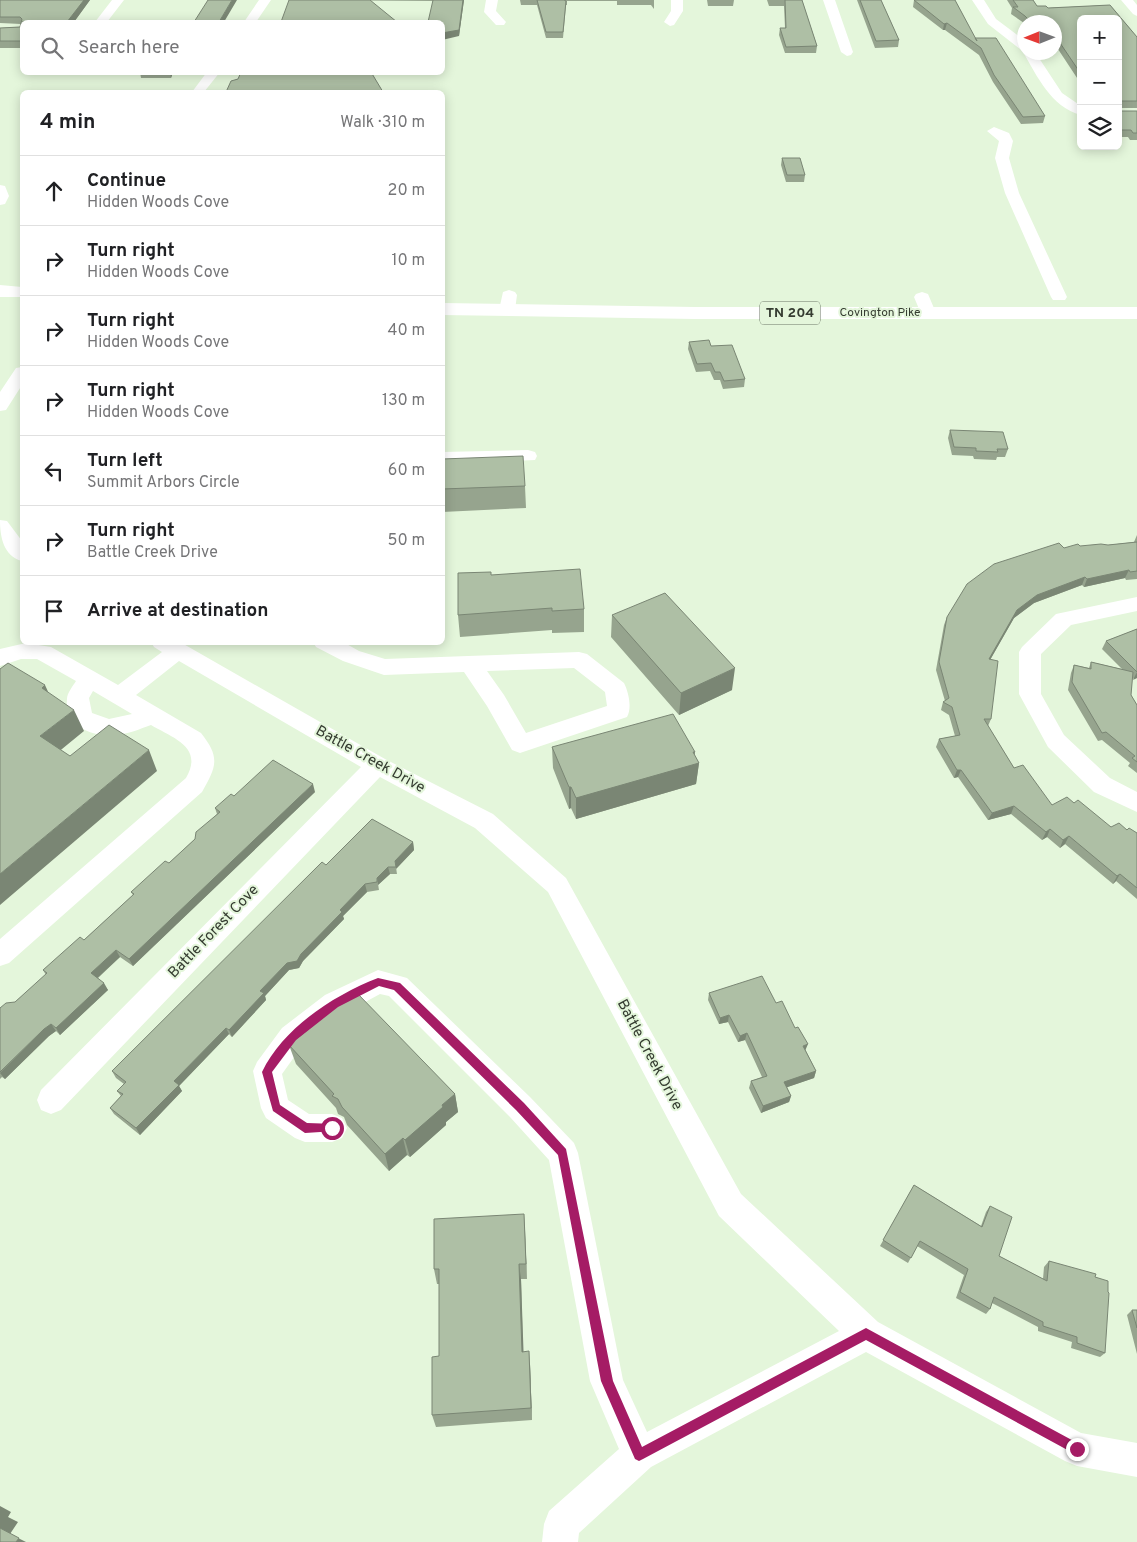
<!DOCTYPE html>
<meta charset="utf-8">
<style>
body{margin:0;font-family:Overpass,sans-serif;background:#f2f2f2;color:#202124}
.controls{position:absolute;right:15px;top:15px;display:grid;overflow:hidden;border-radius:8px;box-shadow:0 2px 12px #0003}
.controls button{width:45px;height:45px;display:grid;place-items:center;padding:0;border:0;border-bottom:1px solid #e0e0e0;background:#fff;color:#202124;font:25px sans-serif}
.compass{position:absolute;left:1017px;top:15px;width:45px;height:45px;border-radius:50%;background:#fff;box-shadow:0 2px 12px #0003;rotate:269deg}
.stop{position:absolute;width:15px;height:15px;margin:-11px;border:4px solid #a51c65;border-radius:50%;background:#fff}
.stop.end{background:#a51c65;border-color:#fff;box-shadow:0 1px 5px #0008}
.list{margin:0;padding:0;list-style:none}
h2{display:flex;justify-content:space-between;align-items:center;height:65px;margin:0;padding:0 20px;font-size:21px}
h2 small{font-size:16px;font-weight:400;color:#757577}
.list li{display:grid;grid-template-columns:32px 1fr auto;gap:15px;align-items:center;box-sizing:border-box;height:70px;padding:0 20px;border-top:1px solid #e0e0e0}
.list b{display:block;font-size:19px;white-space:nowrap}
.list p{margin:0;font-size:16px;white-space:nowrap;color:#757577}
.list em{font-size:16px;font-style:normal;color:#757577}
.icon{flex:none;width:28px;height:28px;fill:none;stroke:currentColor;stroke-width:2;stroke-linecap:round;stroke-linejoin:round}
.map{position:relative;flex:none;width:1137px;height:1542px;overflow:hidden}
.search{position:absolute;background:#fff;box-shadow:0 2px 12px #0003;left:20px;top:20px;width:425px;height:55px;display:flex;align-items:center;gap:12px;box-sizing:border-box;padding:0 18px;border-radius:8px;color:#757577;font-size:19px}
.panel{position:absolute;background:#fff;box-shadow:0 2px 12px #0003;left:20px;top:90px;width:425px;height:555px;border-radius:8px}
.map>svg:first-child{display:block}
.lines{fill:none;stroke-linecap:round;stroke-linejoin:round}
.minor{fill:#fff;fill-rule:evenodd}
.major{fill:#fff;fill-rule:evenodd}
.wall{fill:#96a48e}
.shaded-wall{fill:#7a8674}
.building{fill:#aebfa5;stroke:#7a8674}
.route{fill:#a51c65}
.labels{text-anchor:middle;dominant-baseline:central;stroke-width:4;stroke-linejoin:round;paint-order:stroke}
.far-street-label{font-size:12px;fill:#353c31;stroke:#e4f6db}
.shield{fill:#e4f6db;stroke:#6a7464;stroke-width:1}
.shield-label{font-size:14px;font-weight:bold;fill:#353c31}
.street-label{font-size:15px;fill:#353c31;stroke:#e4f6db}
</style>
<div class="map">
<svg width="1137" height="1542" viewBox="0 0 1137 1542">
<rect width="100%" height="100%" fill="#e4f6db"/>
<g class="lines">
<path class="minor" d="M112,0H124L107,22H95Z
M259,0H271L256,22H244Z
M486,0H498L496,11L506,22L504,25H496L484,12Z
M671,0H683V11L674,25L670,26L664,22L671,11Z
M823,0H835L853,52L851,55L847,56L841,52Z
M972,0H984L996,19L1024,40V50L1020,49L988,24Z
M1121,0H1133L1137,5V16L1133,14Z
M1024,50V52H1035L1062,93L1081,106V115C1051,107 1037,76 1023,52Z
M207,72H220L204,92H192Z
M994,127L1009,133L1013,141L1009,158L1019,193L1067,297L1065,300H1053L1051,297L1005,193L995,158L999,141L987,131Z
M0,185L5,186L9,196L5,204L0,205Z
M509,290L515,292L517,295L515,310L513,313H501L499,310L503,292Z
M922,292L928,294L936,313L934,316H922L914,297L916,294Z
M22,367V385L6,410L0,411V392L16,368Z
M528,450L535,452L537,456L535,460L442,464V452Z
M0,520L7,521L22,541V561C3,556 0,536 0,520Z
M1137,597V611L1071,625L1041,654V694L1064,735L1110,778L1137,792V812L1094,792L1048,747L1019,694V652L1022,647L1056,614Z
M151,642H180L385,759L493,814L566,878L741,1194L878,1322L1081,1433L1137,1443V1477L1077,1466L1065,1461L866,1352L651,1467L579,1533L578,1542H542L544,1524L549,1511L619,1449L590,1381L549,1160L510,1117L389,996L380,994L345,1013L302,1046L282,1074L288,1100L309,1114H332L342,1118L347,1128L342,1138L332,1142H305L295,1138L266,1118L261,1108L253,1071L257,1062L282,1028L325,995L378,970L407,978L530,1097L574,1143L578,1153L623,1380L647,1432L839,1331L719,1216L548,892L475,828L380,777L61,1110L51,1114L41,1110L37,1100L41,1090L361,767L179,661L136,695L201,733C220,757 217,766 202,792L9,963L0,966V939L186,778C204,747 173,738 151,725C140,729 128,734 116,735C93,738 64,726 67,699C67,693 73,686 76,681L37,659H21L0,666V649L26,643L51,647L118,685L162,652L154,647ZM93,691L132,714L109,719L92,713L89,698Z
M313,642H343L359,651L385,659L579,652L587,654L624,683C629,693 632,708 627,717L520,753L512,750L487,706L464,672L384,675L343,661L316,647ZM574,668L605,692L607,706L526,733L504,695L487,671Z"/>
<path class="major" d="M0,285L22,287V297H0Z
M442,303L695,307H1137V319H695L442,315Z"/>
</g>
<path class="wall" d="M0,0H90L74,22H22V48H0V28L20,27L21,24L0,23Z
M289,0H464L459,36L433,1Z
M520,0H654V9L651,5H617V1H567V5H566L563,38H546L537,5H521Z
M707,0H734L733,6H708Z
M767,0H802L817,46L816,53H785L779,35L780,28H785L784,6H769Z
M857,0H881L899,40L898,47L875,48Z
M914,0H955L975,38L1045,116L1043,123L1021,124L993,82L979,55L945,30H943L913,7Z
M1007,0H1033L1037,6H1046L1048,8L1110,5L1137,37V108H1119V111H1137V140H1130L1128,137H1118V19H1081V84L1054,43V22L1024,23L1011,14L1012,8Z
M140,72H173L171,78H141Z
M782,158L805,175L804,182H786L781,165Z
M689,342L711,346L745,379L744,387L723,389L720,380H714L710,371L696,372L688,349Z
M950,430L1008,449L1005,457H997L996,460L974,459L973,456L952,455L948,438Z
M442,459L525,486L526,508L442,512Z
M1137,535V579L1126,580L1125,578L1084,587L1082,585L1034,603L1014,618L990,660L991,719L988,726L1014,768L1052,805L1074,803L1111,827L1127,830L1137,833V899L1116,881L1113,884L1065,844L1060,848L1047,837L1042,840L1011,814L988,820L958,777L954,778L936,747L939,739L955,736L949,715L941,710L943,702L945,701L936,670L944,625L947,617L1064,548L1108,545L1134,542Z
M491,575L584,609V632L552,633V630L460,637L458,615Z
M612,615L732,690L679,715L611,637Z
M1137,629V678L1132,679L1131,695L1137,705V773L1128,766L1130,763L1102,740L1098,741L1068,690L1071,673L1074,665L1089,668L1091,662L1122,669L1102,649L1106,641Z
M552,747L695,752L694,755L699,763L696,784L576,819L571,808L569,809L553,768Z
M315,792L133,966L120,957L98,978L108,990L60,1035L56,1031L49,1036L5,1079L2,1077L0,1079V1008L15,1002L46,975L43,970L84,940L133,895L131,892L169,863L195,839L217,814L215,808L234,796Z
M413,842L414,850L396,869L397,874H390L378,885L379,890L367,892L343,916L344,919L303,961L299,968L289,970L265,996L266,1000L232,1037L229,1034L179,1086L182,1091L140,1135L114,1114L110,1108L121,1096L117,1091L124,1084L116,1078L112,1071L326,865Z
M709,993L776,1003L806,1051L816,1071L814,1078L787,1087L791,1096L789,1102L761,1113L749,1088L751,1081L762,1077L745,1040L738,1042L728,1022L719,1024L708,1000Z
M289,1045L455,1094L458,1112L446,1122V1125L410,1157L407,1155L389,1171L347,1125L344,1117L338,1114L336,1108L296,1064Z
M914,1185L981,1226L986,1212L990,1206L999,1256L1043,1279L1044,1267L1049,1261L1095,1277L1105,1353L1100,1357L1071,1348L1072,1342L1038,1331V1327L992,1303L990,1309L986,1314L956,1298L964,1275L917,1246L908,1263L880,1246Z
M524,1214L527,1279H521L523,1352L530,1364L532,1420L436,1427L432,1415L439,1356V1284H437L434,1269Z
M1132,1310H1137V1354L1127,1315Z"/>
<path class="shaded-wall" d="M84,0H90L74,22H67Z
M232,0H237L224,22H219Z
M463,0H464L459,36L442,40V33Z
M947,23L945,30H943L944,24Z
M170,72H173L171,78Z
M1129,570L1125,578L1084,587L1087,579Z
M1085,577L1082,585L1034,603L1014,618L986,667L989,659L1017,610L1037,595Z
M735,668L732,690L679,715L681,693Z
M1137,672V678L1133,680Z
M45,685L55,707L42,688Z
M74,710L84,731L51,758L40,736Z
M149,750L157,771L0,905V874Z
M695,752L693,764L699,763L696,784L576,819V798Z
M957,770H961L958,777L954,778Z
M313,784L315,792L133,966L129,959Z
M569,787H571V808L569,809Z
M1014,806L1011,814L988,820L992,813Z
M1050,829L1047,837L1042,840L1046,832Z
M1069,836L1065,844L1060,848L1063,840Z
M413,842L414,850L396,869L397,874L395,861Z
M388,867L390,874L378,885L379,890L377,878Z
M1120,874L1116,881L1113,884L1117,876Z
M365,884L367,892L343,916L344,919L303,961L299,968L289,970L265,996L266,1000L232,1037L229,1030L260,991L287,963L301,954L340,910Z
M116,950L120,957L95,980L91,973Z
M104,983L108,990L60,1035L56,1028Z
M729,1015L728,1022L719,1024L720,1018Z
M51,1024L56,1031L49,1036L5,1079L0,1073L44,1029Z
M226,1028L229,1034L179,1086L182,1091L140,1135L136,1128L174,1081Z
M747,1033L745,1040L738,1042L740,1036Z
M808,1044L805,1051L803,1046Z
M816,1071L814,1078L782,1089L784,1082Z
M455,1094L458,1112L446,1122V1125L410,1157L405,1140L442,1105Z
M791,1096L789,1102L761,1113L763,1106Z
M403,1138L407,1155L389,1171L385,1154Z
M524,1214L525,1230L527,1279L526,1264Z
M519,1264L521,1279L524,1365L522,1352Z
M529,1351L530,1364L532,1420L531,1408Z
M0,1506L11,1512L8,1517L18,1522L10,1534L26,1542H16L0,1528Z"/>
<path class="building" d="M0,0H84L67,22H22V41H0V28L20,27L22,19L20,17H0Z
M208,0H232L219,22H194Z
M289,0H370L397,22H281Z
M433,0H463L459,30L442,33V22H428Z
M537,0H564L566,1L563,32H546Z
M785,0H802L817,46L786,47L780,28H786Z
M860,0H881L899,40L876,41Z
M914,0H955L977,41L975,38H996L1045,116L1023,117L994,75L981,48L947,23L944,24Z
M1013,0H1033L1037,6H1046L1048,8L1110,5L1137,37V101H1119V111H1137V133H1133L1131,130H1118V19H1081V74L1054,34V22H1031L1025,16L1013,7H1018Z
M241,72H371L383,92H226L231,81L238,79Z
M782,158H800L805,175H787Z
M709,340L711,346L732,345L745,379L724,381L720,372H715L711,363L697,364L689,342Z
M950,430L1003,432L1008,449H997L998,452L976,451V448L954,447Z
M523,456L525,486L442,489V459Z
M1137,542V571L1130,572L1129,570L1087,579L1085,577L1037,595L1017,610L989,659L998,661L991,719H984L1014,768L1023,765L1052,805L1067,797L1074,803L1078,800L1111,827L1119,823L1127,830L1129,828L1137,833V888L1120,874L1117,876L1069,836L1063,840L1050,829L1046,832L1014,806L992,813L961,770H957L939,739L960,735L952,707L943,702L949,698L939,662L947,617L967,584L994,564L1059,543L1064,548L1078,544L1080,546L1101,544L1108,545Z
M580,569L584,609L552,611V608L458,615V573L491,572V575Z
M665,593L735,668L681,693L612,615Z
M1137,629V672L1106,641Z
M1091,662L1133,672L1131,695L1137,705V762L1132,758L1135,756L1106,732L1102,733L1072,682L1074,665L1091,669Z
M8,663L45,685L42,688L74,710L40,736L70,756L109,725L149,750L0,874V669Z
M673,714L695,752H693L699,763L576,798L571,787H569L552,747Z
M273,760L313,784L129,959L116,950L91,973L104,983L56,1028L51,1024L44,1029L0,1072V1008L6,1003L15,1002L47,973L43,970L80,937L84,940L134,894L131,892L165,861L169,863L195,839L196,832L220,812L215,808L231,794L234,796Z
M372,819L413,842L395,861L396,867H388L377,878V882L365,884L340,910L342,912L301,954L297,961L287,963L260,991L264,993L229,1030L226,1028L174,1081L179,1085L136,1128L110,1108L123,1094L117,1091L126,1082L112,1071L322,862L326,865Z
M762,976L776,1003L782,1001L795,1028L798,1027L808,1044L803,1046L816,1071L784,1082L791,1096L763,1106L751,1081L767,1076L747,1033L740,1036L729,1015L720,1018L709,993Z
M357,993L455,1094L442,1105L443,1107L405,1140L403,1138L385,1154L342,1107L338,1099L332,1096L334,1094L289,1045L341,1003L342,1004Z
M914,1185L982,1227L990,1206L1012,1217L999,1256L1047,1281L1049,1261L1096,1274L1095,1277L1108,1281V1292L1109,1293L1105,1353L1077,1343V1337L1043,1326V1322L994,1297L990,1309L960,1292L968,1269L920,1241L911,1258L883,1240Z
M524,1214L526,1264H519L522,1352L529,1351L531,1408L432,1415V1357L439,1356V1269H434V1219Z
M1132,1310H1137V1328Z
M0,1528L19,1538L16,1542H0Z"/>
<path class="route" d="M378,978L400,983L524,1103L566,1149L613,1381L642,1447L866,1328L1081,1445L1083,1449L1081,1453L1077,1455L1073,1453L866,1340L643,1459L639,1461L635,1459L601,1381L558,1155L516,1110L394,990L379,986L338,1007L296,1040L272,1072L280,1105L307,1123L336,1124V1131L305,1133L273,1111L262,1072C283,1028 334,995 378,978Z"/>
<g class="labels">
<g class="far-street-label">
<text x="880" y="313">Covington Pike</text>
</g>
<rect class="shield" x="760" y="301.5" width="60" height="23" rx="4"/>
<g class="shield-label">
<text x="790" y="313">TN 204</text>
</g>
<g class="street-label">
<text transform="translate(370 760) rotate(29)">Battle Creek Drive</text>
<text transform="translate(214 932) rotate(-46)">Battle Forest Cove</text>
<text transform="translate(649 1055) rotate(62)">Battle Creek Drive</text>
</g>
</g>
</svg>
<div class="controls">
<button>+</button>
<button>−</button>
<button><svg class="icon" aria-label="layers" viewBox="0 0 24 24"><path d="M12 4l9 5-9 5-9-5zM3 14l9 5 9-5"/></svg></button>
</div>
<svg class="compass" viewBox="-18 -18 36 36"><path d="M0-13l5 13h-10z" fill="#e53935"/><path d="M0 13l5-13h-10z" fill="#757577"/></svg>
<div class="stop" style="left:332px;top:1128px"></div>
<div class="stop end" style="left:1077px;top:1449px"></div>
<div class="search"><svg class="icon" aria-label="search" viewBox="0 0 24 24"><circle cx="10" cy="10" r="6"/><path d="M15 15l6 6"/></svg>Search here</div>
<section class="panel">
<h2>4 min<small>Walk · 310 m</small></h2>
<ul class="list">
<li><svg class="icon" aria-label="ahead" viewBox="0 0 24 24"><path d="M12 20V5M6 11l6-6 6 6"/></svg><div><b>Continue</b><p>Hidden Woods Cove</p></div><em>20 m</em></li>
<li><svg class="icon" aria-label="right" viewBox="0 0 24 24"><path d="M7 20v-9h11M14 6l5 5-5 5"/></svg><div><b>Turn right</b><p>Hidden Woods Cove</p></div><em>10 m</em></li>
<li><svg class="icon" aria-label="right" viewBox="0 0 24 24"><path d="M7 20v-9h11M14 6l5 5-5 5"/></svg><div><b>Turn right</b><p>Hidden Woods Cove</p></div><em>40 m</em></li>
<li><svg class="icon" aria-label="right" viewBox="0 0 24 24"><path d="M7 20v-9h11M14 6l5 5-5 5"/></svg><div><b>Turn right</b><p>Hidden Woods Cove</p></div><em>130 m</em></li>
<li><svg class="icon" aria-label="left" viewBox="0 0 24 24"><path d="M17 20v-9H6M10 6l-5 5 5 5"/></svg><div><b>Turn left</b><p>Summit Arbors Circle</p></div><em>60 m</em></li>
<li><svg class="icon" aria-label="right" viewBox="0 0 24 24"><path d="M7 20v-9h11M14 6l5 5-5 5"/></svg><div><b>Turn right</b><p>Battle Creek Drive</p></div><em>50 m</em></li>
<li><svg class="icon" aria-label="arrive" viewBox="0 0 24 24"><path d="M6 21V4h12l-3 4 3 4H6"/></svg><div><b>Arrive at destination</b></div></li>
</ul>
</section>
</div>
